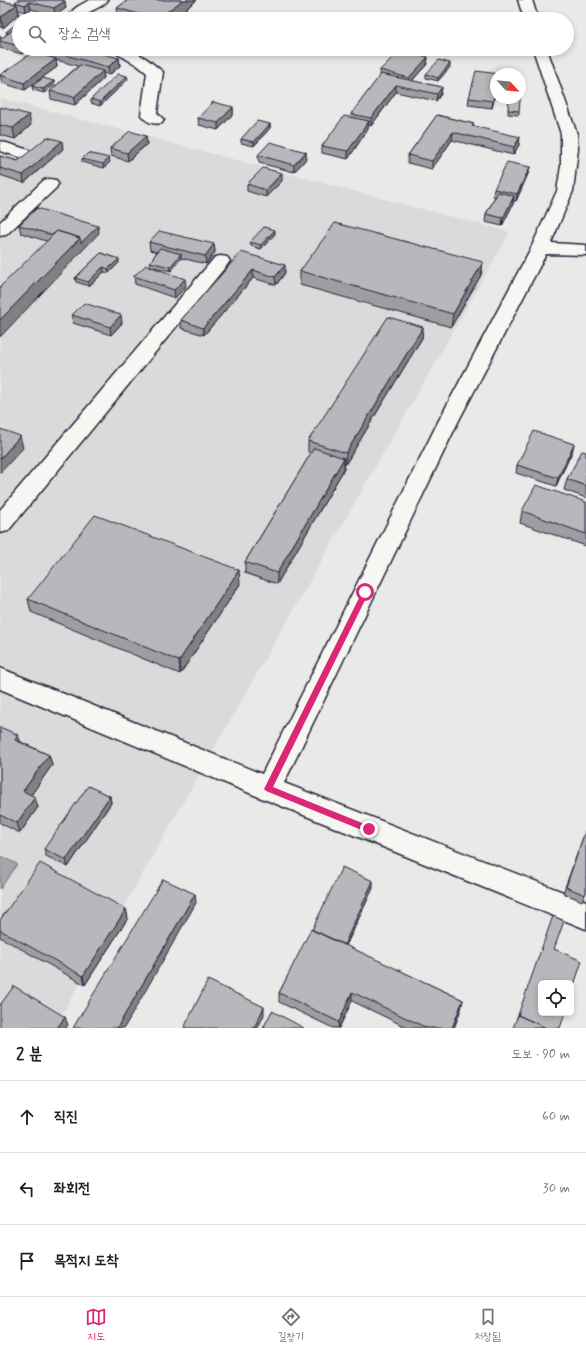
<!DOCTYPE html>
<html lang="ko">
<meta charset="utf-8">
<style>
body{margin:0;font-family:Mynerve,"Poor Story",sans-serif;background:#f6f6f6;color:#222}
.controls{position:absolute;right:12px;bottom:12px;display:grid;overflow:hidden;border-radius:6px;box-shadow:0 2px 6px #0003}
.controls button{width:36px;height:36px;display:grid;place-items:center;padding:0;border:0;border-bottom:1px solid #e0e0e0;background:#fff;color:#222;font:20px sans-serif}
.compass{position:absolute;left:490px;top:68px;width:36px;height:36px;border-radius:50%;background:#fff;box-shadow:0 2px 6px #0003;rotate:116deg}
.stop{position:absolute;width:12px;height:12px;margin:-9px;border:3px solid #db2777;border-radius:50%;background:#fff}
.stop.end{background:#db2777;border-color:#fff;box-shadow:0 1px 4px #0008}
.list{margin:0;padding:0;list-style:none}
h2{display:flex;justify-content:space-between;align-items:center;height:52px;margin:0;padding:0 16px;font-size:17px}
h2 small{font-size:13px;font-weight:400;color:#767676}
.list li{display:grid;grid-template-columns:26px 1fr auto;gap:12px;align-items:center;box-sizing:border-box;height:72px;padding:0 16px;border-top:1px solid #e0e0e0}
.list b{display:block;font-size:15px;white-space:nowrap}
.list em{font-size:13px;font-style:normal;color:#767676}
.icon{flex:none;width:22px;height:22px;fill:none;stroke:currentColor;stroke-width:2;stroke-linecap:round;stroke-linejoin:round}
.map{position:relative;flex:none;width:586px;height:1028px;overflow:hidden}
.search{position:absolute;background:#fff;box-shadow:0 2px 6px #0003;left:12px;right:12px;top:12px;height:44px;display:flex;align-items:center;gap:10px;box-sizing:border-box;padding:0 14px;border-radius:22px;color:#767676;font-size:15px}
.sheet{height:268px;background:#fff}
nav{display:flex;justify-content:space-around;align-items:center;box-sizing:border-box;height:56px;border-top:1px solid #e0e0e0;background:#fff;font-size:11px;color:#767676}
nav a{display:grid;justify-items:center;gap:2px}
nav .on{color:#db2777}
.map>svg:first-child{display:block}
.built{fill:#dadada}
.water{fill:#a5a5ac;stroke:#71717f}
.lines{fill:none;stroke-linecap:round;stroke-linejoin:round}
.minor-casing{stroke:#22223b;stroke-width:3}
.minor{fill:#f6f6f2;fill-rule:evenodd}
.wall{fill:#9e9ea2;stroke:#22223b}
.shaded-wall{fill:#818184;stroke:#22223b}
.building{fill:#b8b8bc;stroke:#22223b}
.route{fill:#db2777}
</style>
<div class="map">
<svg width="586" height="1028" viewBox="0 0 586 1028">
<rect width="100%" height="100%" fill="#e9e9e7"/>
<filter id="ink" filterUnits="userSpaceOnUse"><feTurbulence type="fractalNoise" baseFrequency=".025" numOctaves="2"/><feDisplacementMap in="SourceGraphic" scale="8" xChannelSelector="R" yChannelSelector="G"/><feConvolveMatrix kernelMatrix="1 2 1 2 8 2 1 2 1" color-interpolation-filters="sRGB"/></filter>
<g filter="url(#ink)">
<path class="built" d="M0,98L510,232L54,1028H0Z"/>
<path class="water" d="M0,856L17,864L0,889Z"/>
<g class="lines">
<defs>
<path id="minor" d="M90,0H108C102,9 88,9 82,19H68C70,9 82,4 90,0Z
M518,0H532L538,19H524Z
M112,49H130L147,59L163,72L157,113L164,120L162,123C153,125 146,122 141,115L147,73L137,65L114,52Z
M533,49H547L577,134L578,149L573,191L551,243L586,245V255L546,254L458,422L284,783L586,901V929L259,797L0,689V668L262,774L438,422L531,248L557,191L561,166V134Z
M0,141L29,150L31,153L29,156L23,158L0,151Z
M50,179L56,180L58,184L56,188L6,235L0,236V222L44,180Z
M221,256L227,257L230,261L227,265L8,531L0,533V510L215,257Z"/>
</defs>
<use href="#minor" class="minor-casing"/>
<use href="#minor" class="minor"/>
</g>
<path class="wall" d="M17,0H63L66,8L55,16L31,9L26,12L18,10L19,14L3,28L0,27V1L15,4V2Z
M128,0H197L172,19H121L118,18L117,8Z
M19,22V49H28L22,54L0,48V36L2,38L7,34L6,32Z
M47,50L119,58L120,66L109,75L103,73L104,78L75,105L51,99L50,91L78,66L56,60L57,67L25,90L2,83L0,75L48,57Z
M428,57L427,64L412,81L442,87L441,94L436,101L396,92L371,126L368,125V129L348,159L322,153V146L351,118V114L380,76V70Z
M450,67L438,81L426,78V74Z
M128,79L100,106L91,103V99Z
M54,81V85L44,93L33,90L32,86Z
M496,92L492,108L468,105L469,98Z
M509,98L519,111V115L508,114Z
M0,107L31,125L15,139L0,135Z
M233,107V114L218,130L199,125L198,118Z
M437,115L474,124L473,126L519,145L513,155L452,140L432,169L408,163V155Z
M270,124V128L254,146L241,143V139Z
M146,136L147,144L128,161L111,156L110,148Z
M63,149L24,183L0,175V156L18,161Z
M306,152V159L294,172L259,163L258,155Z
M82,159L110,162L104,168L82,162Z
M530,167L528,174L516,201H514L513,204L502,226L485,222L486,214L495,197L493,196L494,189Z
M282,181L266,197L247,191V184Z
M19,225L99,233L46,241L21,233Z
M275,234L261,249L251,246L250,242Z
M149,242L214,244L215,252L206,264L181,258L171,271L150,266V262L157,252L150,250Z
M241,252L285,273L276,285L253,278L204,335L181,328V320Z
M101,253L119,263L109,273L104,272L89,286L76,282L75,278Z
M483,262L481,275L451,327L300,285V271Z
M134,276L186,287L175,298L135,284Z
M72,315L122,323L111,335L73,323Z
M423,327L422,338L345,465L344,464V469L277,584L245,573V562L311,453L308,452V441Z
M574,444L572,452L556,486L516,473L517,465Z
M586,452V498L564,490L567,479Z
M586,502V546L520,523L522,511Z
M240,584L180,674L31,612L28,599Z
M0,727L21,742L49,755L52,765L31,795L38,807L20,833L0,823Z
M110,796L111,803L68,867L46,856L44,849Z
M586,829V892L582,901L563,893Z
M373,888L346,946L463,1000L461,1009L454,1028H408L352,1001L339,1028H333L279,1002V993L312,930Z
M126,909L128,918L85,985L0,937V920Z"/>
<path class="shaded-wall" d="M183,0H197L172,19H157Z
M65,1L66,8L55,16L54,8Z
M29,2L31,9L26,12L25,5Z
M17,4L19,14L3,28L1,17Z
M22,49H28L22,54Z
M428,57L427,64L408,85L409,78Z
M119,58L120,66L109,75L108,67Z
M56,59L57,67L25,90L24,83Z
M450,63V67L438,81V78Z
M103,71L104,78L75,105L74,97Z
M127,76L128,79L100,106V102Z
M54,81V85L44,93L43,89Z
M396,85V92L371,126V118Z
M442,87L441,94L436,101L437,94Z
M496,88V92L492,108L493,101Z
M233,107V114L218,130V123Z
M29,115L31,125L15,139L13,128Z
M369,121L368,129L348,159V151Z
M270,124V128L254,146V142Z
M453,132L452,140L432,169V161Z
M146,136L147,144L128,161L127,153Z
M520,137L519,145L513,155L514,147Z
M62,141L63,149L24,183L23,175Z
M306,152V159L294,172V165Z
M109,158L110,162L104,168L103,164Z
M530,167L528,174L516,201L517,194Z
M282,173V181L266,197V190Z
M514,196L513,204L502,226L503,218Z
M98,226L99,233L0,337V320L80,238Z
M275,230V234L261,249V245Z
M214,244L215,252L206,264L205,256Z
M181,254V258L171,271L170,267Z
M119,259V263L109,273L108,269Z
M483,262L481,275L451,327L453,314Z
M285,265V273L276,285L275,277Z
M103,267L104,272L89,286L88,282Z
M253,270V278L204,335L203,328Z
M185,279L186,287L175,298L174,290Z
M121,315L122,323L111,335L110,327Z
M423,327L422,338L345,465L346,453Z
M20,436L23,448L0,473V459Z
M574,444L572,452L556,486L558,478Z
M344,458V469L277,584V573Z
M239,570L240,584L180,674L179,661Z
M18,735L22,745L15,740Z
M49,755L52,765L27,801L23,791Z
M110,796L111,803L68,867L66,860Z
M35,797L38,807L20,833L17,823Z
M373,881V888L342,953L343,947Z
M195,894L196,903L124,1028H117Z
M126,909L128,918L85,985L83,976Z
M352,992V1001L339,1028H338L339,1022Z
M463,1000L461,1009L454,1028H452Z
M264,1007V1015L258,1028H254Z
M65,1017L68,1025L66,1028H57Z"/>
<path class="building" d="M17,0H62L65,1L54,8L29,2L25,5L15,2Z
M128,0H183L157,19L117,8Z
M0,1L17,4L1,17H0Z
M31,17L40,19H29Z
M19,22V32L12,30L9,33L6,32Z
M12,30L19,32V46L0,41V40Z
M49,49H85L119,58L108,67L47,50Z
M400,50L428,57L409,78L380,70Z
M33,52L56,59L24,83L0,75Z
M439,60L450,63L438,78L426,74Z
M80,65L103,71L74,97L50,91Z
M476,71L499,74H496V88L493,101L469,98Z
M118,74L127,76L100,102L91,99Z
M381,74L442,87L437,94L396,85L371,118L351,114Z
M43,78L54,81L43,89L32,86Z
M520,91H521L519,111L508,110L509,98H520Z
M213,102L233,107L218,123L198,118Z
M0,107L29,115L13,128L0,125Z
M437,115L474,124L472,126L520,137L514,147L453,132L432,161L408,155Z
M344,116L369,121L348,151L322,146Z
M257,121L270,124L254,142L241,139Z
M130,131L146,136L127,153L110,148Z
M47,137L62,141L23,175L0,168V156L18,161Z
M270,142L306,152L294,165L258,155Z
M88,153L109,158L103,164L82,159Z
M507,162L530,167L517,194L494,189Z
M263,168L282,173L266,190L247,184Z
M498,192L514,196L503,218L486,214Z
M37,208L98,226L81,243L80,238L57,231L52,235L19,225Z
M335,223L483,262L453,314L300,271Z
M264,227L275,230L261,245L250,242Z
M57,231L80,238L0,320V287Z
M159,231L214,244L205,256L149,242Z
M160,248L181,254L170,267L150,262Z
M241,252L285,265L275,277L253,270L203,328L181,320Z
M101,253L119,259L108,269L103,267L88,282L75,278Z
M146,265L185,279L174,290L134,276Z
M84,303L121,315L110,327L72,315Z
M388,317L423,327L346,453L308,441Z
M0,429L20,436L0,459Z
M534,431L574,444L558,478L517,465Z
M314,448L344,458L277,573L245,562Z
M582,451L586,452V486L567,479Z
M536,485L586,502V534L522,511Z
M95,515L239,570L179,661L28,599Z
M0,727L18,735L15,740L49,755L23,791L35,797L17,823L0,815Z
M88,786L110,796L66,860L44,849Z
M586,829V892L585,895L566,887Z
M40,863L126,909L83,976L0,930V920Z
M342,867L373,881L344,945L312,930Z
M163,879L195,894L117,1028H73Z
M553,916L564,921L554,949L582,961L571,994V983H541V1013H565L560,1028H546L518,1015L517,1018Z
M311,929L463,1000L452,1028H427L352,992L339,1022L279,993Z
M208,980L264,1007L254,1028H184Z
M14,986L65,1017L57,1028H0V1005Z
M272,1011L304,1028H263Z
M518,1015L546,1028H513Z"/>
</g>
<path class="route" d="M365,589L369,592L273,787L372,827L373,829L369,833L266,791L264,789L362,592Z"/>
</svg>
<div class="controls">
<button><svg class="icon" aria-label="locate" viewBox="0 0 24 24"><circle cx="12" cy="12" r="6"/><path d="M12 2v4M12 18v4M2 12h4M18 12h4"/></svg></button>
</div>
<svg class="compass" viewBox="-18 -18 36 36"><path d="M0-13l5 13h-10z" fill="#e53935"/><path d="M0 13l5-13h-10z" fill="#767676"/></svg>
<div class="stop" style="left:365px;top:592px"></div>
<div class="stop end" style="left:369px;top:829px"></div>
<div class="search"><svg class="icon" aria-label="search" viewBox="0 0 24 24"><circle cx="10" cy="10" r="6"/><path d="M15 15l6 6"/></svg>장소 검색</div>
</div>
<section class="sheet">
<h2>2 분<small>도보 · 90 m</small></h2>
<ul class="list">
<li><svg class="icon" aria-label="ahead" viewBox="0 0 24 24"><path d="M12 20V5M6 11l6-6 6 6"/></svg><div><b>직진</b></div><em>60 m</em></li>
<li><svg class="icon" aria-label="left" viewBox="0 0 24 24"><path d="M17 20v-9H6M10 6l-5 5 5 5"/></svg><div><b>좌회전</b></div><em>30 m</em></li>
<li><svg class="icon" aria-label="arrive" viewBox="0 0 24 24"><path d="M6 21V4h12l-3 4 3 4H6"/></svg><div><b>목적지 도착</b></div></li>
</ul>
</section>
<nav>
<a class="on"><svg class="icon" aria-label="map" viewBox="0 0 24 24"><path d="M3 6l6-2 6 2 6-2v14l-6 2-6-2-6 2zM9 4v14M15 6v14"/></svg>지도</a>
<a><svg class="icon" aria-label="directions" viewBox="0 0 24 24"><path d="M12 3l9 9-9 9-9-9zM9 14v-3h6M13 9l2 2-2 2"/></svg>길찾기</a>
<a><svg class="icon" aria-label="saved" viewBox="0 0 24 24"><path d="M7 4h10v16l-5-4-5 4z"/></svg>저장됨</a>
</nav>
